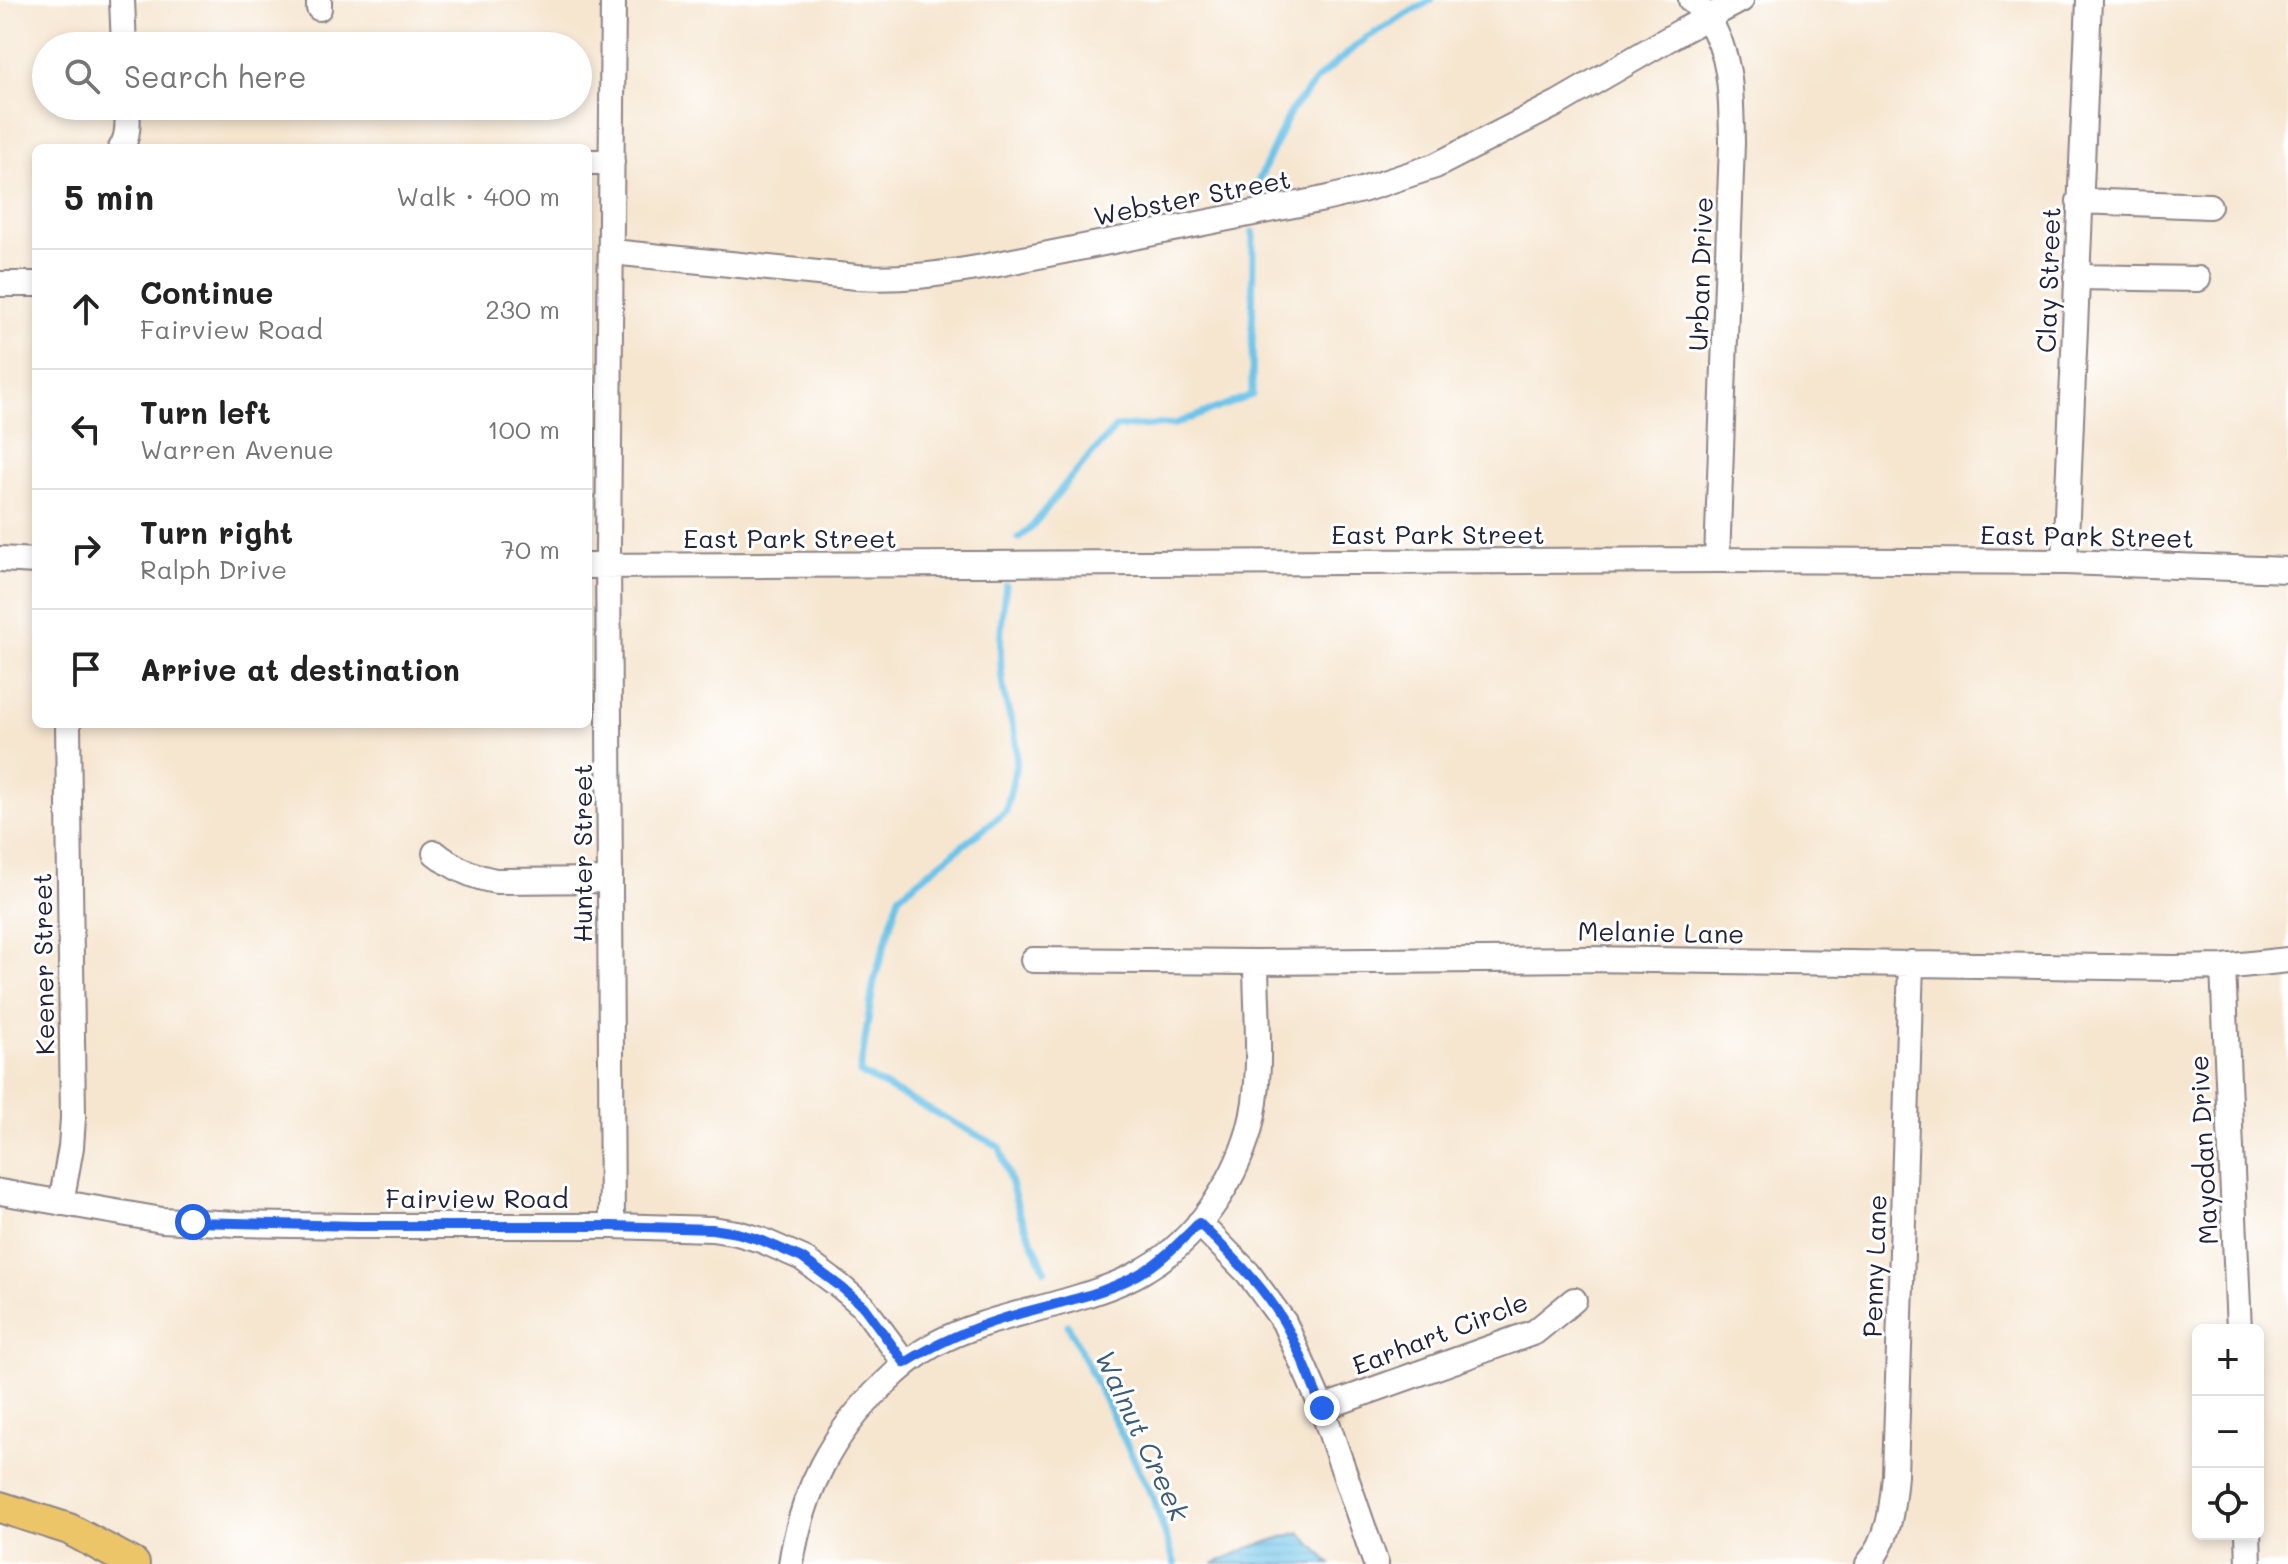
<!DOCTYPE html>
<meta charset="utf-8">
<style>
body{margin:0;font-family:Mali,sans-serif;background:#f2f2f2;color:#222}
.controls{position:absolute;right:24px;bottom:24px;display:grid;overflow:hidden;border-radius:12px;box-shadow:0 4px 12px #0003}
.controls button{width:72px;height:72px;display:grid;place-items:center;padding:0;border:0;border-bottom:2px solid #e0e0e0;background:#fff;color:#222;font:40px sans-serif}
.stop{position:absolute;width:24px;height:24px;margin:-18px;border:6px solid #2563eb;border-radius:50%;background:#fff}
.stop.end{background:#2563eb;border-color:#fff;box-shadow:0 2px 8px #0008}
.list{margin:0;padding:0;list-style:none}
h2{display:flex;justify-content:space-between;align-items:center;height:104px;margin:0;padding:0 32px;font-size:34px}
h2 small{font-size:26px;font-weight:400;color:#767676}
.list li{display:grid;grid-template-columns:52px 1fr auto;gap:24px;align-items:center;box-sizing:border-box;height:120px;padding:0 32px;border-top:2px solid #e0e0e0}
.list b{display:block;font-size:30px;white-space:nowrap}
.list p{margin:0;font-size:26px;white-space:nowrap;color:#767676}
.list em{font-size:26px;font-style:normal;color:#767676}
.icon{flex:none;width:44px;height:44px;fill:none;stroke:currentColor;stroke-width:2;stroke-linecap:round;stroke-linejoin:round}
.map{position:relative;flex:none;width:2288px;height:1564px;overflow:hidden}
.search{position:absolute;background:#fff;box-shadow:0 4px 12px #0003;left:32px;top:32px;width:560px;height:88px;display:flex;align-items:center;gap:20px;box-sizing:border-box;padding:0 28px;border-radius:44px;color:#767676;font-size:30px}
.panel{position:absolute;background:#fff;box-shadow:0 4px 12px #0003;left:32px;top:144px;width:560px;height:584px;border-radius:12px}
.map>svg:first-child{display:block}
.water{fill:url(#water-rules);stroke:#477392;stroke-width:2}
.lines{fill:none;stroke-linecap:round;stroke-linejoin:round}
.stream{stroke:#6cc4ea;stroke-width:7}
.minor-casing{stroke:#8c8486;stroke-width:28}
.major-casing{stroke:#8c8486;stroke-width:34}
.minor{stroke:#fff;stroke-width:24}
.major{stroke:#edc569;stroke-width:30}
.route{stroke:#2563eb;stroke-width:10}
.labels{text-anchor:middle;dominant-baseline:central;stroke-width:6;stroke-linejoin:round;paint-order:stroke}
.street-label{font-size:26px;fill:#22223b;stroke:#fff}
.water-label{font-size:28px;font-style:italic;fill:#3c5b78;stroke:#fff}
</style>
<div class="map">
<svg width="2288" height="1564" viewBox="0 0 2288 1564">
<defs>
<pattern id="water-rules" width="6" height="5" patternUnits="userSpaceOnUse" patternTransform="scale(2)"><rect width="6" height="5" fill="#6cc4ea"/><path d="M0 2.5h6" fill="none" stroke="#5da8ca"/></pattern>
</defs>
<rect width="100%" height="100%" fill="#fff"/>
<filter id="ink" filterUnits="userSpaceOnUse"><feTurbulence type="fractalNoise" baseFrequency=".0125" numOctaves="2"/><feDisplacementMap in="SourceGraphic" scale="16" xChannelSelector="R" yChannelSelector="G"/><feConvolveMatrix kernelMatrix="1 2 1 2 8 2 1 2 1" color-interpolation-filters="sRGB"/></filter>
<filter id="wash" filterUnits="userSpaceOnUse"><feTurbulence type="fractalNoise" baseFrequency=".006" numOctaves="4" result="noise"/><feDisplacementMap in="SourceGraphic" scale="32" xChannelSelector="R" yChannelSelector="G"/><feGaussianBlur stdDeviation="1.8" result="paint"/><feColorMatrix in="noise" values="0 0 0 0 0 0 0 0 0 0 0 0 0 0 0 0 0 1.4 0 .05"/><feComposite in="paint" operator="in"/></filter>
<g filter="url(#wash)">
<rect width="100%" height="100%" fill="#f6e6d0"/>
<path class="water" d="M1300,1532L1331,1564H1213L1248,1548Z"/>
<g class="lines">
<path class="stream" d="M1253,193L1290,112L1318,78L1366,38L1431,0
M1018,538L1032,527L1066,483L1116,427L1175,424L1252,395L1253,232
M1006,586C1000,622 998,657 1004,693C1007,710 1014,726 1016,742C1019,765 1010,789 1006,811L899,896L874,981L860,1073L1000,1147L1020,1214L1045,1270
M1068,1325L1154,1500L1175,1564"/>
</g>
</g>
<g filter="url(#ink)">
<g class="lines">
<defs>
<path id="minor" d="M122,0L124,46
M319,0V8
M1691,0C1697,6 1704,12 1708,19C1733,57 1731,100 1732,143L1717,560
M121,148C129,137 128,119 127,106
M588,162H612
M2079,201L2209,206
M612,252L857,277C900,280 941,274 983,267L1324,199L1362,190L1435,166L1558,103L1682,31L1741,0
M2076,277L2198,279
M0,284H36
M0,559L36,561
M2065,562L2089,0
M588,566L1717,560L2065,562L2288,570
M435,853C454,868 472,877 496,881L610,880
M1033,960L1256,962L1585,959L2174,968L2223,967L2288,960
M2223,967L2239,1330
M0,1192L162,1220L237,1224L356,1226H612L712,1229L737,1233L761,1240L802,1258L841,1287L863,1306L905,1363
M61,1203L71,1147L73,1118L68,724
M1199,1223L1248,1273L1284,1322L1322,1408L1376,1564
M612,1226L608,549L613,0
M1322,1408L1535,1332L1574,1300
M2248,1534L2249,1564
M791,1564C802,1492 831,1435 883,1385C899,1369 915,1355 935,1344C980,1320 1032,1312 1079,1297C1102,1290 1126,1282 1146,1269C1196,1240 1233,1185 1249,1131C1264,1079 1256,1015 1256,962
M1868,1564C1890,1538 1892,1508 1895,1475L1911,963"/>
<path id="major" d="M0,1507L69,1529L134,1564"/>
</defs>
<use href="#minor" class="minor-casing"/>
<use href="#major" class="major-casing"/>
<use href="#minor" class="minor"/>
<use href="#major" class="major"/>
</g>
</g>
<g class="lines" filter="url(#ink)">
<path class="route" d="M193,1222L356,1226H612L712,1229L737,1233L761,1240L802,1258L841,1287L863,1306L905,1363C937,1343 969,1329 1005,1318C1052,1303 1107,1296 1149,1268C1168,1255 1183,1239 1199,1223C1230,1254 1262,1284 1284,1322C1300,1350 1310,1379 1322,1408"/>
</g>
<g class="labels">
<g class="street-label">
<text transform="translate(1192 197) rotate(-11)">Webster Street</text>
<text transform="translate(1700 274) rotate(-88)">Urban Drive</text>
<text transform="translate(2048 280) rotate(-88)">Clay Street</text>
<text x="1438" y="534">East Park Street</text>
<text transform="translate(2087 536) rotate(1)">East Park Street</text>
<text x="790" y="538">East Park Street</text>
<text transform="translate(582 853) rotate(-90)">Hunter Street</text>
<text transform="translate(1661 932) rotate(1)">Melanie Lane</text>
<text transform="translate(43 964) rotate(-91)">Keener Street</text>
<text transform="translate(2203 1150) rotate(-93)">Mayodan Drive</text>
<text x="477" y="1198">Fairview Road</text>
<text transform="translate(1874 1266) rotate(-88)">Penny Lane</text>
<text transform="translate(1440 1333) rotate(-21)">Earhart Circle</text>
</g>
<g class="water-label">
<text transform="translate(1143 1435) rotate(65)">Walnut Creek</text>
</g>
</g>
</svg>
<div class="controls">
<button>+</button>
<button>−</button>
<button><svg class="icon" aria-label="locate" viewBox="0 0 24 24"><circle cx="12" cy="12" r="6"/><path d="M12 2v4M12 18v4M2 12h4M18 12h4"/></svg></button>
</div>
<div class="stop" style="left:193px;top:1222px"></div>
<div class="stop end" style="left:1322px;top:1408px"></div>
<div class="search"><svg class="icon" aria-label="search" viewBox="0 0 24 24"><circle cx="10" cy="10" r="6"/><path d="M15 15l6 6"/></svg>Search here</div>
<section class="panel">
<h2>5 min<small>Walk · 400 m</small></h2>
<ul class="list">
<li><svg class="icon" aria-label="ahead" viewBox="0 0 24 24"><path d="M12 20V5M6 11l6-6 6 6"/></svg><div><b>Continue</b><p>Fairview Road</p></div><em>230 m</em></li>
<li><svg class="icon" aria-label="left" viewBox="0 0 24 24"><path d="M17 20v-9H6M10 6l-5 5 5 5"/></svg><div><b>Turn left</b><p>Warren Avenue</p></div><em>100 m</em></li>
<li><svg class="icon" aria-label="right" viewBox="0 0 24 24"><path d="M7 20v-9h11M14 6l5 5-5 5"/></svg><div><b>Turn right</b><p>Ralph Drive</p></div><em>70 m</em></li>
<li><svg class="icon" aria-label="arrive" viewBox="0 0 24 24"><path d="M6 21V4h12l-3 4 3 4H6"/></svg><div><b>Arrive at destination</b></div></li>
</ul>
</section>
</div>
